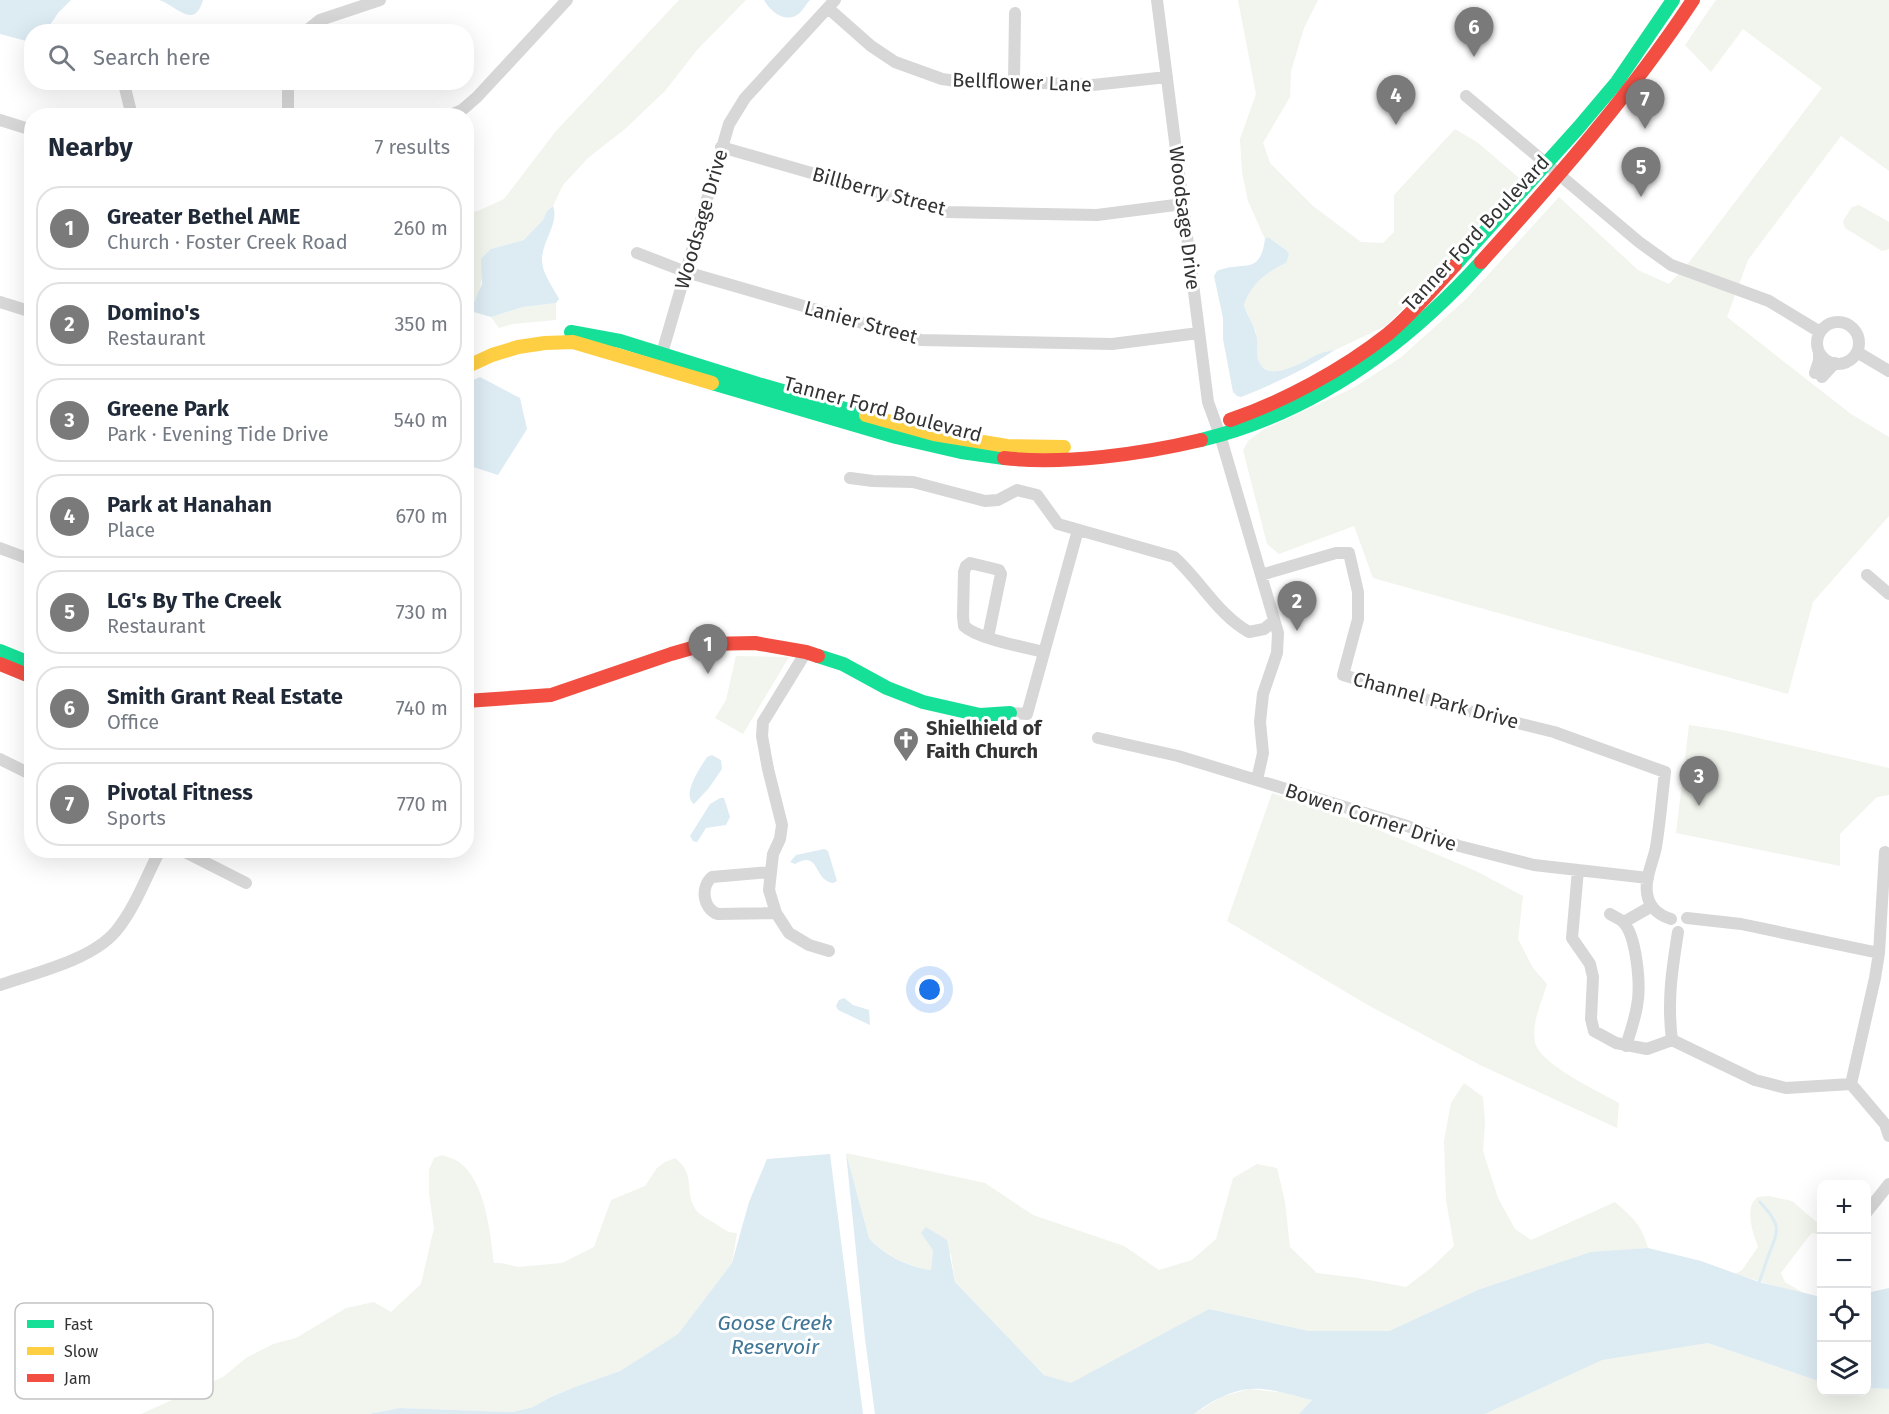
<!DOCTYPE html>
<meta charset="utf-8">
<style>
body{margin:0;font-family:"Fira Sans",sans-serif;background:#f2f2f3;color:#1f2937}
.controls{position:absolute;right:18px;bottom:18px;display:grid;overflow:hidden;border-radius:12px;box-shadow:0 6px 24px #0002}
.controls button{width:54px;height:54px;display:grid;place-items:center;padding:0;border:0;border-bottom:2px solid #e0e1e3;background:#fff;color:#1f2937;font:30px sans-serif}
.you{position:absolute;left:930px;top:990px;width:21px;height:21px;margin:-15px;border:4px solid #fff;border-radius:50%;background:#1a73e8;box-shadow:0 0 0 9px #1a73e833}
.badge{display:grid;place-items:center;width:39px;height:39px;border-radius:50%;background:#7a7a7a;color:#fff;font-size:20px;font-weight:700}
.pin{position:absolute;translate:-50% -50px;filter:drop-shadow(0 2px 3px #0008)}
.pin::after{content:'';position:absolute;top:32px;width:21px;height:18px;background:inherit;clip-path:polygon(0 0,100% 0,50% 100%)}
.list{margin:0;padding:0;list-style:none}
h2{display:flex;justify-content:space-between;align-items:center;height:78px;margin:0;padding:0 24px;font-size:26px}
h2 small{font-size:20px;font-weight:400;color:#747a83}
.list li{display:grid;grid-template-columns:39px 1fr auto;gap:18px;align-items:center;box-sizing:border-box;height:84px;margin:0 12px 12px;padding:0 12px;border:2px solid #e0e1e3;border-radius:24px}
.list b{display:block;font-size:22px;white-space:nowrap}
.list p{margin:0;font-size:20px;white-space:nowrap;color:#747a83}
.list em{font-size:20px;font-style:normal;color:#747a83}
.icon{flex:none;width:33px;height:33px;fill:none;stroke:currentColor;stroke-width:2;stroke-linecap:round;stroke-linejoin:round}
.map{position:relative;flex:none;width:1889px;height:1414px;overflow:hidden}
.search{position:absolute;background:#fff;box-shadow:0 6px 24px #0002;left:24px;top:24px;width:450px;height:66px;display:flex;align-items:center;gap:15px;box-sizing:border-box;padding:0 21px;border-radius:24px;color:#747a83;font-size:22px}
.panel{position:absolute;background:#fff;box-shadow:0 6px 24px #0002;left:24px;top:108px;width:450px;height:750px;border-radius:24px}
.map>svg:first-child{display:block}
.green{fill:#f1f5ed}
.water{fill:#ddebf3}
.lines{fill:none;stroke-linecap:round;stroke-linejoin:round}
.stream{stroke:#ddebf3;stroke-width:3}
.street{stroke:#d7d7d7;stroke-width:12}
.fast{stroke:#16e098;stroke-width:14}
.slow{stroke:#ffcf43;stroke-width:14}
.jam{stroke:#f24e42;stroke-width:14}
.labels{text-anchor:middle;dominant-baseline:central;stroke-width:6;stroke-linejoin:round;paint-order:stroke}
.street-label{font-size:20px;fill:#333;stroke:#fff}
.poi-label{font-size:20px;font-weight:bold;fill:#333;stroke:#fff;text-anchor:start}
.water-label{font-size:21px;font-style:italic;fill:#3f7597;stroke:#fff}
.key{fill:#fff;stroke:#c2c2c2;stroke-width:1.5}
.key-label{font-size:16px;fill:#333}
</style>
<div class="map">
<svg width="1889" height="1414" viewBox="0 0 1889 1414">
<rect width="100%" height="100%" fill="#fff"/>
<path class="green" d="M679,0H746L697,50L665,91L625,129L588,158L563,185L553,206L547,211L543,220L529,236L524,240L491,249L482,276L479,293L467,311L466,212L478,211L504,199L556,131Z
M1238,0H1318L1304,28L1291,71L1290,97L1263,143L1270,163L1313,206L1361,242L1383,243L1394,232V195L1455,129L1477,142L1519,178L1420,291L1386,326L1335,350L1323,352L1287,370L1276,372L1269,371L1262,367L1258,361L1256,351V332L1244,305C1250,285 1268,271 1286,263V250L1268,237L1265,239L1248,201L1242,172L1240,139L1256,94Z
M1716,0H1889V171L1841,136L1748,260L1727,317L1851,414L1889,437V516L1813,602L1788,694L1373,578L1354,526L1279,554L1267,544L1243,450L1249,440L1263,430L1353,388L1400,358L1465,300L1559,197L1638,270L1669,284L1687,265L1822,88L1743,29L1711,72L1685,45Z
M1859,205L1889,222V249L1882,251L1845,228L1843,221L1852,207Z
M556,303V320L512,324L499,328L491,317L523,307Z
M736,656L789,657L743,734L715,718L726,700Z
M1689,725L1728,731L1889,768V795L1877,797L1840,834V866L1676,833Z
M1272,793L1367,825L1476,871L1523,896L1518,939L1533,968L1547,984C1542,1001 1531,1024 1535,1042C1539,1064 1600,1092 1619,1103L1617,1128L1480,1065L1366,1004L1227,921Z
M1464,1083L1483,1097L1485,1122L1483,1151L1498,1198L1515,1229L1531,1240L1615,1202C1632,1217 1642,1225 1648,1248L1591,1253L1480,1289L1389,1331H1309L1209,1309L1071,1384L1044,1375L955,1282L951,1254L933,1250L931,1270C909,1267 885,1255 869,1238L846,1153L985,1183L1033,1215L1124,1246L1159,1270L1192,1260L1216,1239L1233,1178L1257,1164L1277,1168L1285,1202L1290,1247L1317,1273L1358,1278L1406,1287L1431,1268L1454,1246L1446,1200L1444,1141L1451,1103Z
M442,1155C447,1157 455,1159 459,1162C486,1182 490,1233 494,1263H501L518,1267L562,1263L594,1247L611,1200L645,1186L657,1168L665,1162L675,1158C697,1175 683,1190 696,1210C700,1216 710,1220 716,1224C723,1229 728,1233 737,1233L732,1263L678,1334L620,1371L575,1387L551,1397L533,1407L513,1412L400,1408L368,1414H141L223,1377L246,1358L273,1344L296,1338L346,1308L374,1302L391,1312L421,1284L434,1228L429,1194V1170L434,1158Z
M1769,1196L1792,1201L1821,1226L1818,1234L1812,1233L1809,1236L1781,1273L1785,1282L1807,1295L1735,1274L1742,1270L1758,1247C1754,1236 1747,1217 1752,1204C1752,1203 1757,1197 1758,1197Z
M1708,1343L1821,1382L1822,1392H1866L1867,1388L1889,1389V1414H1485L1602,1359Z
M1250,1389L1287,1393L1312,1400L1299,1414H1194L1223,1396Z"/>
<path class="water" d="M0,0H71L58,13L46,31L32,32L31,42H30L0,34Z
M159,0H203C194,31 176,5 159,0Z
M764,0H810C806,4 802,12 797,15C784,23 770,11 764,0Z
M553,206C560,223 541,242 542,261C543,275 553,287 559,299L556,303L523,307L491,317L467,310L474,302L482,284L481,259L491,249L524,240L543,220L547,211Z
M1268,237L1286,250L1289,254L1286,263C1268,271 1250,285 1244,305C1247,315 1254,324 1256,335C1259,344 1255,353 1259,362C1270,385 1306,359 1321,353C1326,351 1330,351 1335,350C1306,369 1274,384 1241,397L1237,396L1233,392L1223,339V318L1214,276L1217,271C1243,260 1260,277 1265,239Z
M480,377L520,398L527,429L498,475L467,465V383Z
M712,755L721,760L722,769L709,788L694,804C681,795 700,768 707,757Z
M720,798H724L730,817L726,825L706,828L697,842L693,841L690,836L710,804Z
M824,849L828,851L837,881L833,883C813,880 820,849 795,864L790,862L796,855Z
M844,998L853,1005L869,1010L870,1025L838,1010L836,1006L839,1000Z
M846,1153L869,1238C884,1255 908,1267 931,1270L933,1250L921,1233L926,1227L947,1240L955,1282L1044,1375L1071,1383L1209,1309L1309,1331H1389L1480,1289L1591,1252L1648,1248L1701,1261L1759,1282L1821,1297V1382L1708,1343L1602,1360L1485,1414H1299L1312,1400C1295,1396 1268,1387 1251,1389C1230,1390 1210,1402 1194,1414H875L865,1339Z
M830,1154L863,1414H368L400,1408L513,1412L533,1407L551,1397L575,1387L620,1371L678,1334L732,1263L749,1202L767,1159Z
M1889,1288V1389L1867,1388V1293Z"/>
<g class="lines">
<path class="stream" d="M1759,1282C1763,1273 1765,1264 1769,1254C1780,1227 1780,1225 1760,1202"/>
<path class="street" d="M1157,0L1208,402L1220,435L1278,633L1277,653L1263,694L1260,722L1263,753L1257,780
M828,8L871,46L895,62L942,79L970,83L1014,82L1093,85L1167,77
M305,32L320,20L380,0
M1014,82L1015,13
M124,84L132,116
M1466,96L1639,242L1671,265L1769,301L1820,332
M288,116V82
M448,116L462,110L477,97L567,0
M0,120L32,130
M721,147L947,212L1097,215L1183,204
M637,253L686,272L921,340L1112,344L1199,333
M0,302L32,312
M1817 343a21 21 0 1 1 42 0a21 21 0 1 1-42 0Z
M1857,352L1889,371
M660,360L729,124L745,98L835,0
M1815,373L1819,361V352
M1822,377L1835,363
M850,478L873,481L913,482L985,501L998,500L1017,490L1037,495L1058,524L1174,557C1200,580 1218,615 1249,632L1264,629L1274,621
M0,548L32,560
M1261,575L1336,553H1349L1358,592V619L1343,675L1441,704L1554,732L1665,772C1662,797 1660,823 1656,847C1653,863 1643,881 1648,898C1651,909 1661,916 1671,919
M1867,575L1889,594
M988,637L1001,574L999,570L970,563L966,566L964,572L963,616L964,626C978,639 1024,647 1044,652
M806,652L763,722L762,736L768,769L782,825L780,839L773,854L769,890L776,913L789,933L809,945L829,951
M1010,713L1027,714L1078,530
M1098,738L1178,756L1407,826L1459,846L1534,865L1648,878
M0,759L32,775
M181,850L246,883
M1578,870L1572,938L1590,964L1593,977L1591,1019L1594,1031L1616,1043L1647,1049L1672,1040
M770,872L712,877C700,887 703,909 718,914L776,913
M1610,914C1613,916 1618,918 1622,921C1637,934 1641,987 1637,1006C1635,1019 1630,1033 1626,1046
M1687,918L1741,924L1879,953L1875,978L1851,1084
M1624,922L1652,906
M1678,932C1672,970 1667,1001 1672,1040L1755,1080L1786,1088L1851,1084
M1879,953L1885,852
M0,985C35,973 92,960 116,931C135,908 146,877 160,850
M1851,1084L1885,1124L1889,1136
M1866,1213L1889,1184"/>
<path class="fast" d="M1455,265L1579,127L1617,82L1673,0
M571,332L620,341L758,384L866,415
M712,383L896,437L961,452L1004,458
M1201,440C1313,413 1405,346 1481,262
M0,651L32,664
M818,656L843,664L887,688L923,702L980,715L1010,713"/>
<path class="slow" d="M466,367L492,355L518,347L545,343L573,342L712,383
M866,415L934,434L1007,446L1064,447"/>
<path class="jam" d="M1481,262C1557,178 1631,94 1693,0
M1230,420C1283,402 1344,369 1388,334C1412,314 1434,288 1455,265
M1004,458C1064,465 1142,454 1201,440
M0,664L32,677
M466,701L551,695L671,654L706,644L755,643L806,652L818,656"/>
</g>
<defs>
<symbol id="church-pin" viewBox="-11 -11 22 30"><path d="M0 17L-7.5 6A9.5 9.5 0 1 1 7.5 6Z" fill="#7a7a7a" stroke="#fff"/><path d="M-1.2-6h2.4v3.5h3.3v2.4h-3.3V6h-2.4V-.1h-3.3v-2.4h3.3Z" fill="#fff"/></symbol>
</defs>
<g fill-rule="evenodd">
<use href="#church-pin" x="891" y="725" width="30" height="40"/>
</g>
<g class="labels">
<g class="street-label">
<text transform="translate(1022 82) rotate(2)">Bellflower Lane</text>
<text transform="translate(879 191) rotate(15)">Billberry Street</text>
<text transform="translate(1185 218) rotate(83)">Woodsage Drive</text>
<text transform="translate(701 219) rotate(-74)">Woodsage Drive</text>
<text transform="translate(1476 233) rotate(-47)">Tanner Ford Boulevard</text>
<text transform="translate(861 322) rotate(15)">Lanier Street</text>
<text transform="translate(883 409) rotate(15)">Tanner Ford Boulevard</text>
<text transform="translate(1436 700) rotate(15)">Channel Park Drive</text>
<text transform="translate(1371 817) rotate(18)">Bowen Corner Drive</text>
</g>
<g class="poi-label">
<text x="926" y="728">Shielhield of<tspan x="926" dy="23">Faith Church</tspan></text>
</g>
<g class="water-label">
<text x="775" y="1323">Goose Creek<tspan x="775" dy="24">Reservoir</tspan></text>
</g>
</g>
<rect x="15" y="1303" width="198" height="96" rx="9" class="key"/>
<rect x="27" y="1320" width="27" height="8" fill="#16e098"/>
<rect x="27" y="1347" width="27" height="8" fill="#ffcf43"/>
<rect x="27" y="1374" width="27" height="8" fill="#f24e42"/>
<g class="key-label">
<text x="64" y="1330">Fast</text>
<text x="64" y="1357">Slow</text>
<text x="64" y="1384">Jam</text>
</g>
</svg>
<div class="controls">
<button>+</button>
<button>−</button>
<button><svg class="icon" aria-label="locate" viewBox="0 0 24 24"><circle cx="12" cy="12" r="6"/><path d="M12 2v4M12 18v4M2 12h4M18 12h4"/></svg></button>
<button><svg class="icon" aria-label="layers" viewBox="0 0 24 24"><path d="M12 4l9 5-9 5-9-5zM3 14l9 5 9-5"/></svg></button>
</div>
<div class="you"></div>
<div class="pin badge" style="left:708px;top:674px">1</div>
<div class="pin badge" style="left:1297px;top:631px">2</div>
<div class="pin badge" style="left:1699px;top:806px">3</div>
<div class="pin badge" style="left:1396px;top:125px">4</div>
<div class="pin badge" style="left:1641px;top:197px">5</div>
<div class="pin badge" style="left:1474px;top:57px">6</div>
<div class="pin badge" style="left:1645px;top:129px">7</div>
<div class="search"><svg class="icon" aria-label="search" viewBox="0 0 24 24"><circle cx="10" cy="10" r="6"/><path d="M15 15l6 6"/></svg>Search here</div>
<section class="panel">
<h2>Nearby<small>7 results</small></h2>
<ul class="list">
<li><span class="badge">1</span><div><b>Greater Bethel AME</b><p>Church · Foster Creek Road</p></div><em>260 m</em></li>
<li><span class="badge">2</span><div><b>Domino's</b><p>Restaurant</p></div><em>350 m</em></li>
<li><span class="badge">3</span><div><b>Greene Park</b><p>Park · Evening Tide Drive</p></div><em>540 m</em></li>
<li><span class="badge">4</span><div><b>Park at Hanahan</b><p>Place</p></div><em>670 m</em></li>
<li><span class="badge">5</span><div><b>LG's By The Creek</b><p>Restaurant</p></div><em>730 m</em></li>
<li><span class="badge">6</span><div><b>Smith Grant Real Estate</b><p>Office</p></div><em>740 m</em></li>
<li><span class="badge">7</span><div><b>Pivotal Fitness</b><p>Sports</p></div><em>770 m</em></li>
</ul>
</section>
</div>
